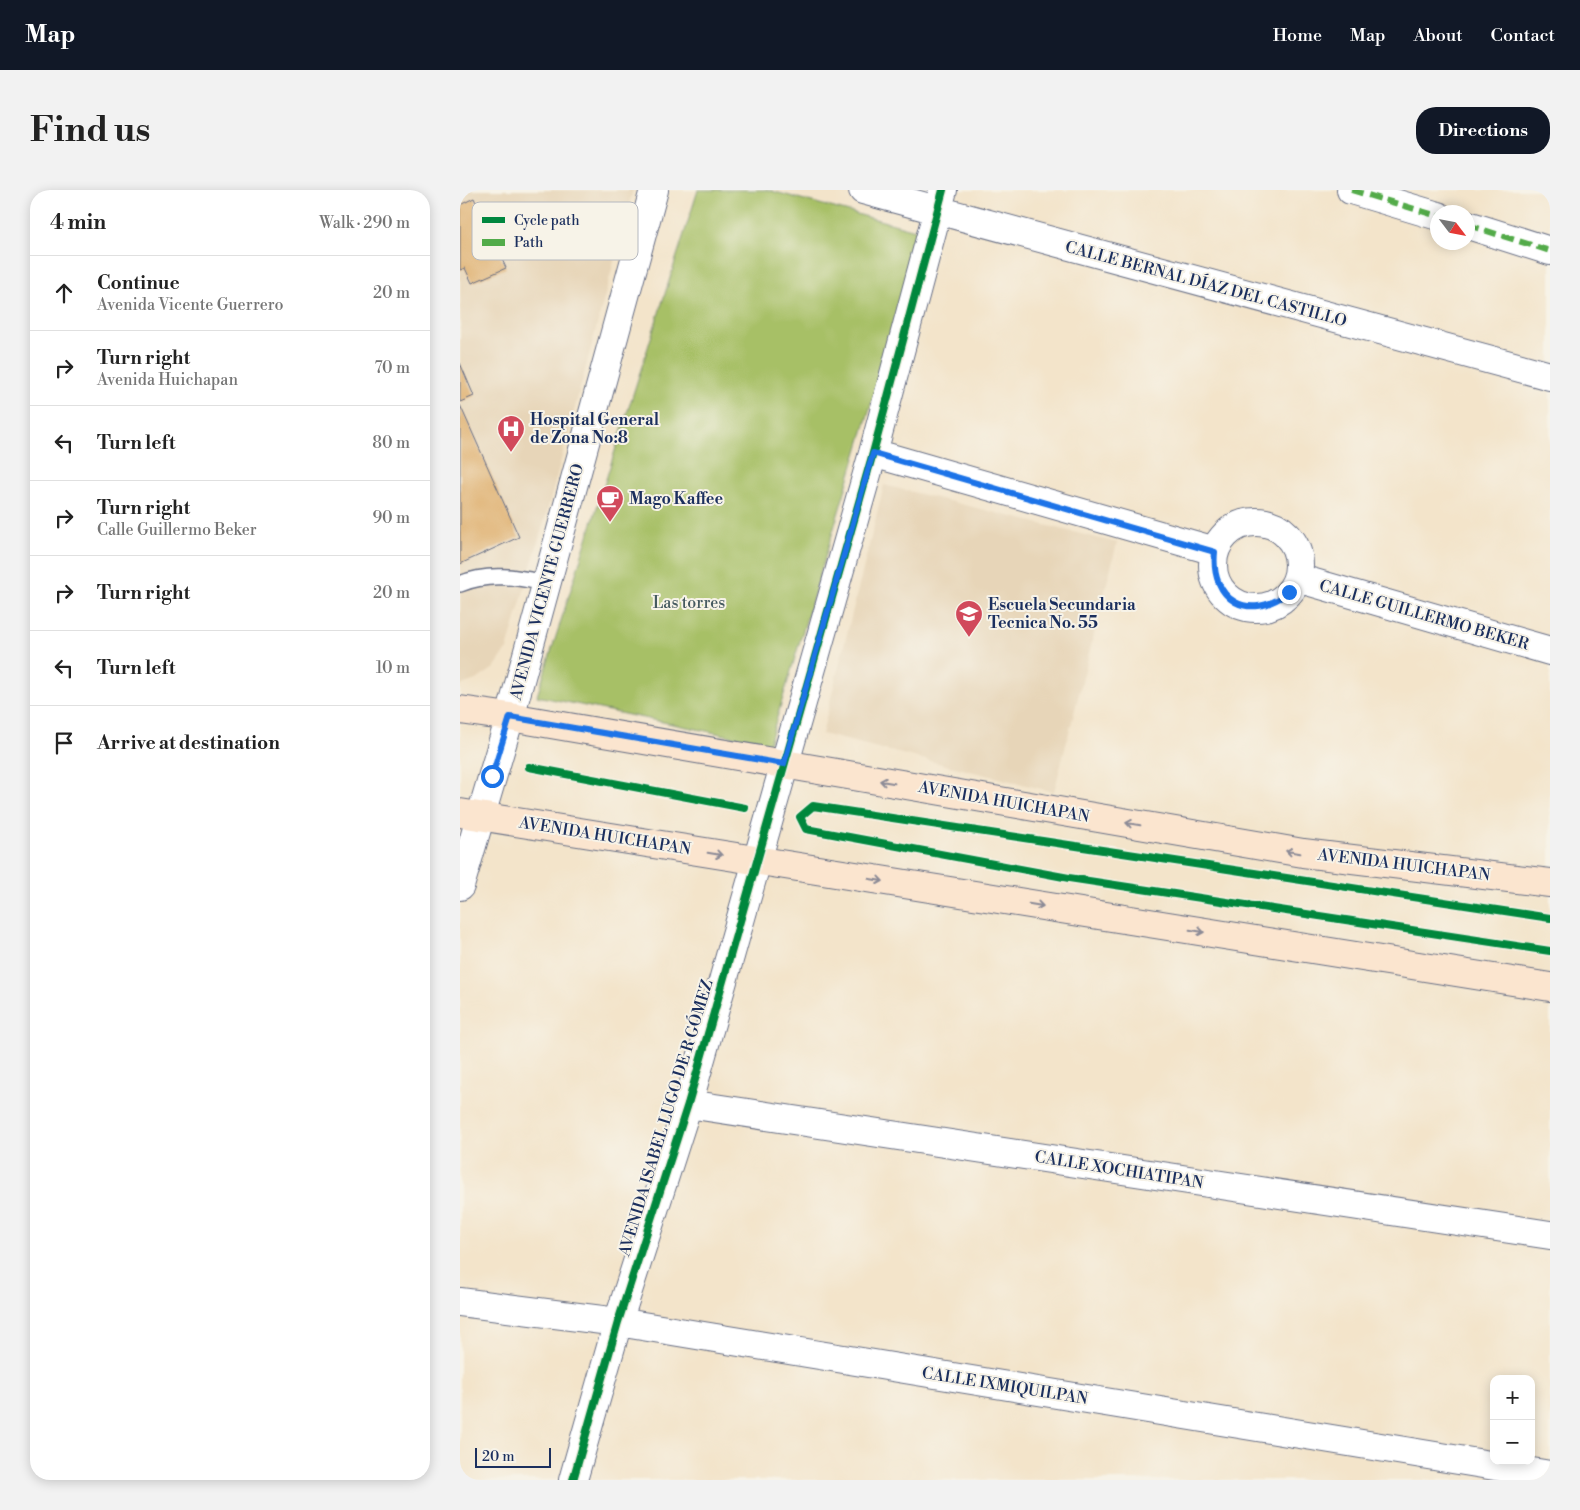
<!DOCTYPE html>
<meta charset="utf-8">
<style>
body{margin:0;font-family:"Libre Bodoni",serif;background:#f2f2f2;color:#222}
.controls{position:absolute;right:15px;bottom:15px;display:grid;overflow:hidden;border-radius:10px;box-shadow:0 2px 12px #0003}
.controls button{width:45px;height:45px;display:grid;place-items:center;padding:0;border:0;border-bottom:1px solid #e0e0e0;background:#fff;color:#222;font:25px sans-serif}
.compass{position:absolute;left:970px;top:15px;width:45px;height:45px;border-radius:50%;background:#fff;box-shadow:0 2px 12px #0003;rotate:122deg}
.scale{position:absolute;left:15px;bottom:12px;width:76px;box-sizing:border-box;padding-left:5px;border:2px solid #1b2f5e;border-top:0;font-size:14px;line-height:18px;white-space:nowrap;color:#1b2f5e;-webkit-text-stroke:4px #f7f3e8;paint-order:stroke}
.stop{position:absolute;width:15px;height:15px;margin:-11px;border:4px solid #1a73e8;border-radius:50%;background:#fff}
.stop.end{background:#1a73e8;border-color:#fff;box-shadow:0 1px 5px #0008}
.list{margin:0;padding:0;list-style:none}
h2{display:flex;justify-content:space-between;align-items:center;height:65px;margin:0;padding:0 20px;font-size:21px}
h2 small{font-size:16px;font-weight:400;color:#767676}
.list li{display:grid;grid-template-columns:32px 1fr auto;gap:15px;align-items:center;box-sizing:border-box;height:75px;padding:0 20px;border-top:1px solid #e0e0e0}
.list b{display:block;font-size:19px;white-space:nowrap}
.list p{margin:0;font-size:16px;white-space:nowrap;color:#767676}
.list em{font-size:16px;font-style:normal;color:#767676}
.icon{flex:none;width:28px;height:28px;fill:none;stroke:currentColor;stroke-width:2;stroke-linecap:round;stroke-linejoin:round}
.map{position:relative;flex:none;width:1090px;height:1290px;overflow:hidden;border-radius:20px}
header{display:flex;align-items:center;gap:30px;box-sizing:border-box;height:70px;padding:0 25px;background:#111827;color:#fff}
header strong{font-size:24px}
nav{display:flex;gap:28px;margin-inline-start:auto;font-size:18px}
.intro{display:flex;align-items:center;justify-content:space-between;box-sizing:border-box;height:120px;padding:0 30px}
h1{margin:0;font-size:35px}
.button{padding:12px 22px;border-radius:20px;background:#111827;color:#fff;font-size:18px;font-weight:700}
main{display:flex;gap:30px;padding:0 30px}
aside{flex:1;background:#fff;border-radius:20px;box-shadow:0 2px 12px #0003}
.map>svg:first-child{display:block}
.built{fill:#e7d5b8}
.green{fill:#a7c066;stroke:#617862}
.building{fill:#dead6b}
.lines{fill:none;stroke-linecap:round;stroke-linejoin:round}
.lane-casing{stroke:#676e84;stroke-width:18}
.street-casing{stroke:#676e84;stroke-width:30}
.secondary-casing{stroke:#676e84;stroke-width:30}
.path{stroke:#676e84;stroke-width:3;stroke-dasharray:1 4;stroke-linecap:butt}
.lane{stroke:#fff;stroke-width:15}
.street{stroke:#fff;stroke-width:28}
.secondary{stroke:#fbe5cf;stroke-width:28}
.quiet{stroke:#52ab49;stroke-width:6;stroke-dasharray:12 6;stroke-linecap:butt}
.cycleway-casing{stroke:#f7f3e8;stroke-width:11}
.cycleway{stroke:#00873e;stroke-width:8}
.oneway{stroke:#8b8a96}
.route{stroke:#1a73e8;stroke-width:6}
.labels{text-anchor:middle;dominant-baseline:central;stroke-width:4;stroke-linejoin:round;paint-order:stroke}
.street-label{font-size:16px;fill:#1b2f5e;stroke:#f7f3e8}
.poi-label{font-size:16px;font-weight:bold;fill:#1b2f5e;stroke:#f7f3e8;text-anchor:start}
.park-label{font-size:16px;fill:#455a60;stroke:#f7f3e8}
.key{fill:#f7f3e8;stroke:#b5b8bf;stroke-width:1}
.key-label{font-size:14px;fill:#1b2f5e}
</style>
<header>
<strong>Map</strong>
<nav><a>Home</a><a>Map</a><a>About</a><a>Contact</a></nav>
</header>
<div class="intro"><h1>Find us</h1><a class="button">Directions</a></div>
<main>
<aside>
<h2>4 min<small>Walk · 290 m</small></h2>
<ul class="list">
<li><svg class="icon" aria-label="ahead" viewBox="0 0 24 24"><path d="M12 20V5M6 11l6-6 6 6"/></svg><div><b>Continue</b><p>Avenida Vicente Guerrero</p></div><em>20 m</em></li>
<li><svg class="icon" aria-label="right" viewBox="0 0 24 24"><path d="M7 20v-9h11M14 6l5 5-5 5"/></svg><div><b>Turn right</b><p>Avenida Huichapan</p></div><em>70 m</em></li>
<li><svg class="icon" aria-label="left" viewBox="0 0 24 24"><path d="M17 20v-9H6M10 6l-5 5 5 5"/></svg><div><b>Turn left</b></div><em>80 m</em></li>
<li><svg class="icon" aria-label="right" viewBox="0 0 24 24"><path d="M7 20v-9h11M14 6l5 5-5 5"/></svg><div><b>Turn right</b><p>Calle Guillermo Beker</p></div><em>90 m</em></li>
<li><svg class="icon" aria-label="right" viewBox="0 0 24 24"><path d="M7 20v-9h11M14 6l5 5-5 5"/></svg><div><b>Turn right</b></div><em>20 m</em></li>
<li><svg class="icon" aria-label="left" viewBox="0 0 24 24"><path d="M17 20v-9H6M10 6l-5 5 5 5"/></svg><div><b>Turn left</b></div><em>10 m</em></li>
<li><svg class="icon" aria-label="arrive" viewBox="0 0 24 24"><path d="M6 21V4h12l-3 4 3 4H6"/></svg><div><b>Arrive at destination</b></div></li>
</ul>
</aside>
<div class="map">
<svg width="1090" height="1290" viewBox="0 0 1090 1290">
<rect width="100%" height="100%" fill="#f7f3e8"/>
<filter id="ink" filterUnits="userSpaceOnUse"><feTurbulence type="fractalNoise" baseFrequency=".02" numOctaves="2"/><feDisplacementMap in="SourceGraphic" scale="10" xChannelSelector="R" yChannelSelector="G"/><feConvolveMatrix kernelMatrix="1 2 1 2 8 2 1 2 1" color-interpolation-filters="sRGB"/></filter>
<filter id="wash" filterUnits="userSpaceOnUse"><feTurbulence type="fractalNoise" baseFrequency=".0096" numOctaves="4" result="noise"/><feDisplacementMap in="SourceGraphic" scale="20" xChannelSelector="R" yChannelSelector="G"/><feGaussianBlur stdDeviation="1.12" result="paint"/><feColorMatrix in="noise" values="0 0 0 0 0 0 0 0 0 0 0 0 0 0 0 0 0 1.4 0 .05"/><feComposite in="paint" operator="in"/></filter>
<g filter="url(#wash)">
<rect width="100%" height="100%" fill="#f3e4ca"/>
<path class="built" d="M0,0H173L90,311L47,459L34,478L18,489L2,495H0Z
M424,295L657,353L594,602L362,544Z"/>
<path class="green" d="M238,0H308L463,42L309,554L77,506Z"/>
<g id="blocks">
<path class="building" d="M14,8L46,78L12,93L5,78L0,80V15Z
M0,173L14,206L0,212Z
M0,215L59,347L0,374Z"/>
</g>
</g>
<g filter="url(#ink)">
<use href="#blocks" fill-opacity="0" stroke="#676e84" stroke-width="1"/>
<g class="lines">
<defs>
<path id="lane" d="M0,394C28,382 57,387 86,393"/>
<path id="street" d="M403,0L1090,186
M891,0L978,26
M1008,35L1090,61
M413,263L755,361
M753 375a43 43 0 1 1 86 0a43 43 0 1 1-86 0Z
M837,388L1090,461
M0,696L50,527L194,0
M228,914L1090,1045
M0,1112L158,1132L1090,1285
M113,1290L158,1132L228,914L413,263L483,0"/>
<path id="secondary" d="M0,520L50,527L843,663L1090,693
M0,623L1090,797"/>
</defs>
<use href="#lane" class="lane-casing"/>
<use href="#street" class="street-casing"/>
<use href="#secondary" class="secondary-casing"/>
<path class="path" d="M69,577L285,618
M739,675L353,616L340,627L346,639L609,688L1090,761
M901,699L1090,728"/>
<use href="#lane" class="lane"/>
<use href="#street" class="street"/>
<use href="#secondary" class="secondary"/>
<path class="quiet" d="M891,0L978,26
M1008,35L1090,61"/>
<defs>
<path id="cycleway" d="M69,577L285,618
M1090,728L353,616L340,627L346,639L609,688L1090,761
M113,1290L158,1132L228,914L413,263L483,0"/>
</defs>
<use href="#cycleway" class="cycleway-casing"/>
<use href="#cycleway" class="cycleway"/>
</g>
<defs><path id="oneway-shaft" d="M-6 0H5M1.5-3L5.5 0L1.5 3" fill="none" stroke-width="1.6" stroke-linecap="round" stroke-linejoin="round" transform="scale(1.25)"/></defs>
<g class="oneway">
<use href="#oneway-shaft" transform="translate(427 592) rotate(-170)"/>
<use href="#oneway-shaft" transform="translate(673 634) rotate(-170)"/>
<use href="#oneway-shaft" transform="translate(833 662) rotate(-170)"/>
<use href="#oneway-shaft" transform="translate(255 664) rotate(9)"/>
<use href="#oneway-shaft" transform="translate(416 690) rotate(9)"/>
<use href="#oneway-shaft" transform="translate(576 715) rotate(9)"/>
<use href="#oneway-shaft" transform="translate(737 741) rotate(9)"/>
</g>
</g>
<g class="lines" filter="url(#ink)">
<path class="route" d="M32,586L50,527L324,574L413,263L755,362C750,411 789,433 829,402"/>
</g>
<defs>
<symbol id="hospital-pin" viewBox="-11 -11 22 30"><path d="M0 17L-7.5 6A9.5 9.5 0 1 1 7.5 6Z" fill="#d1495b" stroke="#f7f3e8"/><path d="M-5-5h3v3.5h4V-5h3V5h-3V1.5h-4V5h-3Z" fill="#fff"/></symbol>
<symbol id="cafe-pin" viewBox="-11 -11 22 30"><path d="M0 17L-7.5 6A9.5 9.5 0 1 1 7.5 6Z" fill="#d1495b" stroke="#f7f3e8"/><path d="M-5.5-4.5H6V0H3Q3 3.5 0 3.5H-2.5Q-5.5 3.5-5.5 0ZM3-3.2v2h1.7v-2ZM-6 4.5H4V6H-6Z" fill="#fff"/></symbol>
<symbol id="school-pin" viewBox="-11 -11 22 30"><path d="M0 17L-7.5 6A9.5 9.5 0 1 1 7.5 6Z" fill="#d1495b" stroke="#f7f3e8"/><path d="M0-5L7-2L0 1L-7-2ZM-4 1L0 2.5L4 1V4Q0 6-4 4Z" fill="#fff"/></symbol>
</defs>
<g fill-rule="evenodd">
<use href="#hospital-pin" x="35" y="223" width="32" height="43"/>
<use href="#cafe-pin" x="134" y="293" width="32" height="43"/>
<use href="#school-pin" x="493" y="408" width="32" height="43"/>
</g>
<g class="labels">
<g class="street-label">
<text transform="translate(746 94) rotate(15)">CALLE BERNAL DÍAZ DEL CASTILLO</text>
<text transform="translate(87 392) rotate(-75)">AVENIDA VICENTE GUERRERO</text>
<text transform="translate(964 425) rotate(16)">CALLE GUILLERMO BEKER</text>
<text transform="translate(544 612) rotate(10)">AVENIDA HUICHAPAN</text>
<text transform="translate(145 646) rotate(9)">AVENIDA HUICHAPAN</text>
<text transform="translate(944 675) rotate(7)">AVENIDA HUICHAPAN</text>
<text transform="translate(206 928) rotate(-73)">AVENIDA ISABEL LUGO DE R GÓMEZ</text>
<text transform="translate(659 980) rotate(9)">CALLE XOCHIATIPAN</text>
<text transform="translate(545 1196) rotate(9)">CALLE IXMIQUILPAN</text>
</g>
<g class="poi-label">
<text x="70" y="230">Hospital General<tspan x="70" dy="18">de Zona No:8</tspan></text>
<text x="169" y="309">Mago Kaffee</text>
<text x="528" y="415">Escuela Secundaria<tspan x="528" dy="18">Tecnica No. 55</tspan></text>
</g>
<g class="park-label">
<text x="229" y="413">Las torres</text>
</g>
</g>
<rect x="12" y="12" width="166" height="58" rx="8" class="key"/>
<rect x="22" y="27" width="23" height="6" fill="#00873e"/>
<rect x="22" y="49" width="23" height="7" fill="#52ab49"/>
<g class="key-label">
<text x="54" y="35">Cycle path</text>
<text x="54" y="57">Path</text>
</g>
</svg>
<div class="controls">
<button>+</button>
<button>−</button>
</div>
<svg class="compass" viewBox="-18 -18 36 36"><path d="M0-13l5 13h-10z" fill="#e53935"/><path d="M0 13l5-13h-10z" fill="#767676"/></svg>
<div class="scale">20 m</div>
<div class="stop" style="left:32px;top:586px"></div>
<div class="stop end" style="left:829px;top:402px"></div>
</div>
</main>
